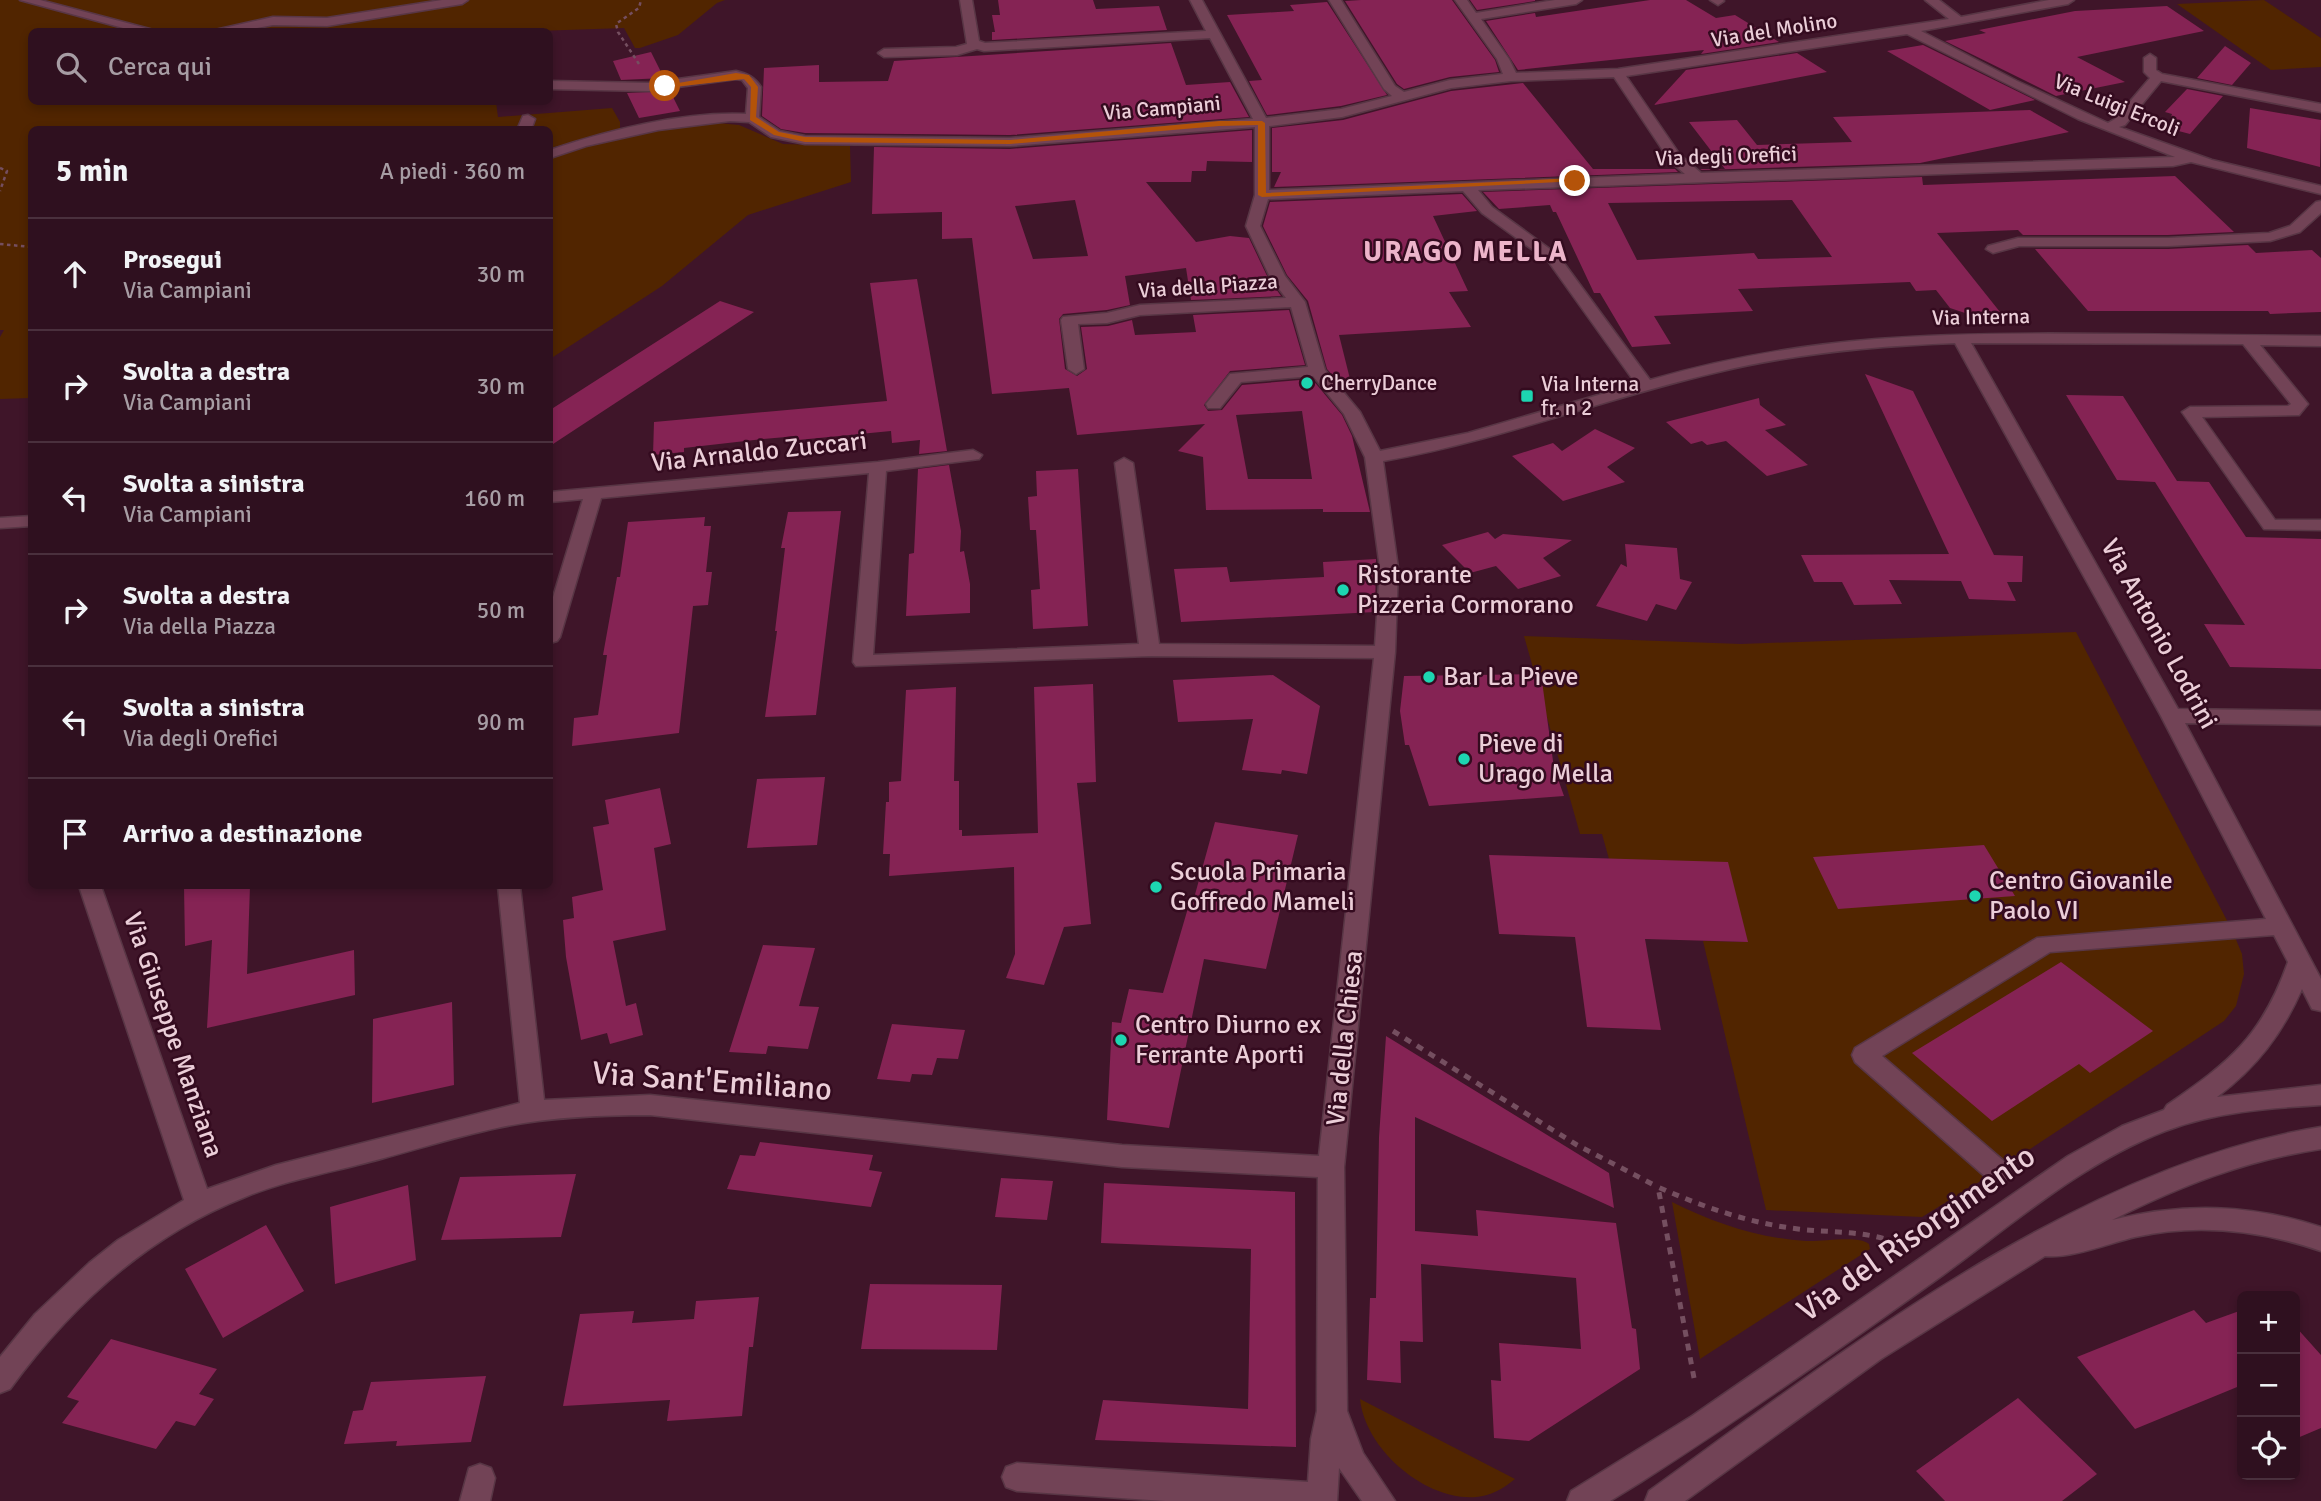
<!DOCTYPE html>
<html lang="it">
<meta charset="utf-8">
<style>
body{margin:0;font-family:Signika,sans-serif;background:#3b1e2c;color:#f1f3f6}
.controls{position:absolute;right:21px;bottom:21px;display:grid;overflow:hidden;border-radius:10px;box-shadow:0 4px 10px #0003}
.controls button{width:63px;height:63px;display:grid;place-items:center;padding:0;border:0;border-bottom:2px solid #4a303d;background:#2f101f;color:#f1f3f6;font:35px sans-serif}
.stop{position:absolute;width:21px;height:21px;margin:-16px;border:5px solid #b45309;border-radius:50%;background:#fff}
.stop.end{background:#b45309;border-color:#fff;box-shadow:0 2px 7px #0008}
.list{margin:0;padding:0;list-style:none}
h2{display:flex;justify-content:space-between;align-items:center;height:91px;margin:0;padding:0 28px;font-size:30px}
h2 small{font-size:23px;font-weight:400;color:#a79da4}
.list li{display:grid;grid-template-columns:46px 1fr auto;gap:21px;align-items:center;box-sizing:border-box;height:112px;padding:0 28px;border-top:2px solid #4a303d}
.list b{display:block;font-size:26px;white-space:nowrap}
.list p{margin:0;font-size:23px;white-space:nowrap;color:#a79da4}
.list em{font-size:23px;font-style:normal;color:#a79da4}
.icon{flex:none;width:38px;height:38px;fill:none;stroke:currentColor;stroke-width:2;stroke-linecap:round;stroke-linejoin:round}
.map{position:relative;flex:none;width:2321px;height:1501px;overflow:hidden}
.search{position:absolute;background:#2f101f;box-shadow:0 4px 10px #0003;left:28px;top:28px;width:525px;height:77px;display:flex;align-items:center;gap:18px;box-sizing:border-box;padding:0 24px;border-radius:10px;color:#a79da4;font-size:26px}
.panel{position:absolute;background:#2f101f;box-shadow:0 4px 10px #0003;left:28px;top:126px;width:525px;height:763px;border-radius:10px}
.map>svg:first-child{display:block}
.green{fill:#512500}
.building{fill:#852354;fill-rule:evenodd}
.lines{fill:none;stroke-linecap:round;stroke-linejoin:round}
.minor-casing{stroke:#583645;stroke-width:3}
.path-far1{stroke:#754f60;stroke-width:2.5;stroke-dasharray:3.5 3.5;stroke-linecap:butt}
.path{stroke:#754f60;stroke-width:5;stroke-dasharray:7 7;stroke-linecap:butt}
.minor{fill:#724356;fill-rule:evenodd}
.route{fill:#b45309}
.poi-dot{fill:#1dd5b1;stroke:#340b1f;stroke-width:2.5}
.labels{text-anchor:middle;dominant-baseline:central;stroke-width:5;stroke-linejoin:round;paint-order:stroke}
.far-street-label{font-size:21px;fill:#ebced8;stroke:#340b1f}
.far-poi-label{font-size:21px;fill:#ebced8;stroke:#340b1f;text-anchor:start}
.street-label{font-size:26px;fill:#ebced8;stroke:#340b1f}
.poi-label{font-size:26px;fill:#ebced8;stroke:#340b1f;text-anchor:start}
.far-district-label{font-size:28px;font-weight:bold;letter-spacing:2px;fill:#edb4ca;stroke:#340b1f}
.near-street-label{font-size:32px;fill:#ebced8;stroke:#340b1f}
</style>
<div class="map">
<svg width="2321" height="1501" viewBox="0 0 2321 1501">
<rect width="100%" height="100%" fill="#3f1529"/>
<path class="green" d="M0,0H725L717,3L678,35L640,48H635L624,28L505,32H32V102H496L498,117L612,108L620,122V130L550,148V130H32L31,398L0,399V337L4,330H0Z
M2264,0L2321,38V67L2271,70L2177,4Z
M718,123L739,125L783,144L850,146L851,182L748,215L662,286L550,359V157C604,140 661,126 718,123Z
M2076,632L2232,930L2242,954L2244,974L2236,1006L2224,1021L1997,1171L1922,1217L1766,1210L1703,941L1747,942L1609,859L1602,834H1580L1524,636L1741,644Z
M1672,1202C1714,1223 1758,1238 1806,1241C1822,1242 1858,1235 1869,1244L1870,1249L1700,1359Z
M1360,1399L1515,1479C1504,1488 1491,1496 1476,1497C1425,1501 1365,1449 1360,1399Z"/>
<path class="building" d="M998,0H1093L1096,9L1159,6L1167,30L992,40V32H995L992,15H1000Z
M1361,0H1452L1495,60L1499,72L1450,77L1404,89L1397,84L1345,1Z
M1470,0H1535V1L1477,10Z
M1650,0H1686L1716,18L1735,15L1779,42L1701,54L1704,50L1518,70L1486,21L1535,13L1536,17Z
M1327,2L1387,95L1341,106L1267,115L1249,81L1262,80L1227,15L1294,11L1290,5Z
M2167,6L2204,31L2077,57L2125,82L2056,96L1945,41L1986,33L1979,30L2075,11Z
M1171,43L1186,85L1230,82L1249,117L1010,135L805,133L781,129L762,116L764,68L819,65V82L888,81L894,61Z
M1923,45L2035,100L1990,110L1887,51Z
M2225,46L2251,63L2232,85L2197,78Z
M651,52L664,78L621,80L613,61Z
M1797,53L1827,72L1654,105L1686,70Z
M1523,83L1593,169H1675L1678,172L1274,187L1281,172H1272V128L1343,120L1451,91Z
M2187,89L2223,96L2190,134L2167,128L2172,114L2165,112Z
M670,91L680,111L639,118L627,93Z
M2250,108L2321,120L2320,167L2247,148Z
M2030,110L2069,132L1920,163L1702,170L1700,169H1725L1689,122L1737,120L1757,145L1852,142L1833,117Z
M1252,130V162L1207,161L1206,171H1192L1191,182H1146L1196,242L1230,236L1249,238L1268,278L1281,296L1191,300L1186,268L1125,276L1130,305L1107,310L1063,314L1059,319L1065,369L1077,376L1087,369L1081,327L1108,326L1132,320L1135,335L1196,332L1193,315L1289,310L1305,365L1230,371L1204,405L1208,411L1222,410L1242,385L1312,379L1342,415L1352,436L1370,512H1323V509L1206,510L1203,457L1178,451L1205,424L1077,435L1069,388L992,394L972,238L942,239V212L872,214L874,147L1010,149ZM1075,200L1088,256L1033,259L1015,206ZM1302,411L1312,479H1248L1236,415Z
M2175,176L2234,232L2168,235H2023L2018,230L1937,233L2000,312L1965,313L1950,308L1936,290L1916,291L1910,282L1738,289L1753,311L1654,316L1671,344L1632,347L1600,293H1594L1556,212H1553L1550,205L1499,209L1483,192L1922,177L1923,185ZM1792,200L1832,257L1758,259L1754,253L1637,260L1608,203Z
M1462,194L1477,211L1433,216L1468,291L1449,292L1471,327L1339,335L1350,379L1335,378L1327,369L1308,301L1287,275L1263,226L1270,202Z
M2248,245L2256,253L2312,250L2321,258V312L2270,314L2268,311H2088L2035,249H2168Z
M917,279L947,451L919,454L920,440L892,443L891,431L798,440V436L763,439L684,448V452L653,455L654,422L887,401L870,283Z
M720,301L754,312L550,446V410Z
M1865,374L1913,391L1994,555L2023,556L2022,582H2007L2016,601L1969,599L1961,581L1889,580L1902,604L1854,605L1842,582H1814L1801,555L1949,554Z
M2066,395L2123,396L2177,481L2209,482L2246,537L2321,539V669L2230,667L2204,624L2245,625L2155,482L2117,480Z
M1759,398L1760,405L1786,425L1765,430L1808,465L1767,476L1726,441L1707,445L1702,441L1691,444L1666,422Z
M1595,429L1635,448L1607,467L1625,482L1563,501L1512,456L1553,443L1562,451Z
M949,465L961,531L960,552L964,551L970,584V613L906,616L909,554L914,553L918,469Z
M1078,469L1088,626L1033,629L1031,590L1040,589L1036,530H1030L1028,497L1037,496L1036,471Z
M841,511L816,715L765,717L777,631H775L785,548H781L788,512Z
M705,517L704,526H711L706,572H712L708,605L693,606L679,733L572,746L574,718L598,715L607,655H603L617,577H620L628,522Z
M1488,532L1495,539L1503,534L1572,540L1543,558L1561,576L1518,589L1496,566L1470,573L1442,545Z
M1625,544L1677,548L1680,579L1692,582L1676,610L1656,604L1647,621L1596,606L1621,564L1627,567Z
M1376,559L1375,612L1181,622L1174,569L1227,567L1230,582L1324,577L1323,562Z
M1541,674L1554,768L1564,796L1429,806L1409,745H1405L1400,711L1404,676Z
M1273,675L1320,706L1307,774L1282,770L1281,774L1242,770L1253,719L1178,722L1173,680Z
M1093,684L1096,782L1077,783L1091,924L1064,927L1044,985L1006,978L1015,954L1014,867L889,876L890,854H883L886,802H889V782L901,781L906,690L956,687L954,781H959V830H962V836L1038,833L1034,687Z
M825,777L817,845L747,848L757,779Z
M660,788L671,844L654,848L666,930L613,941L626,1006L636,1003L643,1035L610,1044L607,1033L581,1040L566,957L563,920L574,918L572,897L603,890L593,827L609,824L605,800Z
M1215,822L1298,835L1266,969L1204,959L1169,1128L1107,1120L1112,1022L1121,1023L1129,989L1163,993L1188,908L1191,909Z
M1984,845L2015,896L1838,909L1813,857Z
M1489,855L1728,862L1748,942L1645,939L1661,1030L1587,1027L1575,937L1499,934Z
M184,886H250L247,974L354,950L355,995L207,1028L212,940L185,946Z
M763,945L815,948L799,1006L819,1007L808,1049L768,1046L766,1054L729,1052Z
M2061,962L2153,1031L2090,1073L2079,1064L1992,1121L1912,1053Z
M452,1002L454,1085L372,1103L373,1019Z
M892,1024L965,1030L958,1059L937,1058L932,1075L912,1074L910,1082L877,1079Z
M1386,1036L1609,1173L1614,1208L1415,1117V1231L1478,1236L1476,1210L1616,1223L1632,1328L1636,1329L1640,1369L1529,1441L1494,1438L1491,1380L1501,1381L1499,1343L1581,1349L1576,1278L1421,1264L1423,1342L1400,1341L1401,1383L1367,1380L1370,1298H1376L1379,1137Z
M760,1142L873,1155L869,1170L882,1172L871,1207L727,1189L740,1155L755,1156Z
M576,1174L561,1237L441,1240L460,1177Z
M1001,1178L1053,1181L1047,1220L995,1217Z
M1104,1183L1295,1192L1296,1447L1095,1440L1103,1400L1248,1409L1251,1249L1101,1243Z
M408,1185L416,1260L335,1284L330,1207Z
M266,1225L304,1291L223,1338L185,1269Z
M870,1284L1002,1285L997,1350L861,1349Z
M759,1297L753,1347H749L742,1416L667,1421L670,1400L563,1406L580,1314L634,1311L632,1323L694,1319L696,1301Z
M2194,1310L2206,1323L2242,1310V1385L2135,1429L2077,1357Z
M2295,1326L2321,1355V1428L2295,1439Z
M111,1339L217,1369L199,1394L214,1399L195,1426L176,1421L156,1449L62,1423L79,1401L67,1397Z
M486,1376L471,1442L396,1446L397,1441L344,1444L353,1411L363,1410L371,1382Z
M2018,1398L2097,1474L2062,1501H1945L1916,1471Z"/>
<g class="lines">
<defs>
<path id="minor" d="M20,0H40L161,32H138Z
M442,0H468L462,4L327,26L273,25L235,32H206L273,17L327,18Z
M960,0H972L979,41L985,43L1206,31L1190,0H1202L1266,118L1341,109L1392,96L1384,89L1329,0H1341L1395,86L1404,92L1450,80L1503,74L1497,59L1455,0H1467L1476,13L1555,0H1582L1576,4L1481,19L1509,59L1516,73L1618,69L1949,19L1925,0H1939L1961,17L2049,0H2074L2068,4L1921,31L2017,81L2108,123L2115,119L2150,78L2144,72V58L2150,54L2156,58V70L2162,74L2321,104V112L2161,81L2125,125L2119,127L2212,160L2321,186V194L2191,162L2173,166L1478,190L1492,207L1558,255L1650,380C1806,334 1947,332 2108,334C2179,334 2250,335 2321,336V346L2260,345L2308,404L2299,415L2202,417L2275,520H2321V530L2264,529L2182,412L2190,407L2288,406L2291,404L2243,344L1971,343L2178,709L2321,711V725L2185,723L2321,979V1011L2312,1009L2302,989C2282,1034 2257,1067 2217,1097L2321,1085V1105C2269,1108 2214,1112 2165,1131C2082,1163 2014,1223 1943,1275C1844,1346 1744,1416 1641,1482L1610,1501H1567L1571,1491L1692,1416L2068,1156L2122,1126L2164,1110L2167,1105C2230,1062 2262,1036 2288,962L2274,935L2050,952L1882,1056L2006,1163L2010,1171L2006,1179L1997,1182L1988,1179L1855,1062L1852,1055L1855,1048L2037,938L2266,919L2161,716L1955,343C1875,346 1796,353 1718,372C1605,398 1498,441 1383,461L1398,568L1395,652L1344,1167L1347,1411L1363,1453L1395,1501H1362L1339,1468L1337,1501H1165L1017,1491L1006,1487L1002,1477L1006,1467L1017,1463L1308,1482L1311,1439L1317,1411L1318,1177L1122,1167L650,1115C599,1115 547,1117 497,1128C459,1136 421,1148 384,1158C338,1171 289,1179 245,1197C148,1235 71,1306 10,1389L0,1393V1357L35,1314L89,1263L118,1240L184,1200L79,886H101L207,1189L276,1165L520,1103L498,886H520L544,1100L650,1095L1122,1145L1319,1156L1374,658L1150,656L856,666L853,662L869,473L601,498L560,637L557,641L550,643V607L583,499L550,502V492L878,462L973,450L982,455L979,459L886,471L873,655L1139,644L1115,463L1124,458L1133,463L1159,644L1375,646L1380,568L1365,457L1344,414L1313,376L1241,382L1220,408H1208L1206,404L1230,374L1308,367L1291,307L1140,315L1107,323L1078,324L1084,369L1076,374L1068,369L1061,320L1063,317L1107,313L1140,305L1286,298L1270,277L1246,226L1255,195V127L1010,146L805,144L771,137L749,122L730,121L658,130L586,146L550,158V150C608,130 684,111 746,114L748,88L742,80L736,79L649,91L550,89V81L649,83L736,71C748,74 754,77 761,87L759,117L780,131L805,136L1010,138L1253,119L1210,38L984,51L977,49L957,55L884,57L878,53L884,49L956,47L967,44ZM1907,34L2078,119L2175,157L1701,173L1680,155L1626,76ZM1614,77L1670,161L1685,174L1269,190V126L1342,117L1451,88L1511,81ZM1463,191L1482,213L1548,261L1636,384L1468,433L1380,451L1360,412L1325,370L1305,302L1285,276L1260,226L1268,199Z
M1710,0H1723L1724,1L1718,5Z
M528,115L535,119L531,130H517L523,116Z
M2321,201V213L2300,232L2270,241L2168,246H2019L1993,253L1986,249L1988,246L2018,238H2168L2269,233L2290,226L2316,202Z
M32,516V526L0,528V518Z
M2321,1127V1149C2246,1160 2180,1186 2112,1220C2184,1202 2250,1204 2321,1227V1251C2260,1230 2198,1223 2135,1237C2110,1243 2070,1259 2045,1256L1881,1359L1685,1501H1645L1649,1491C1843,1351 2081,1165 2321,1127Z
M480,1464L491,1468L495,1478L490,1501H460L469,1468Z"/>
</defs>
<use href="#minor" class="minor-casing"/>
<path class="path-far1" d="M639,64L618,32L616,24L639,8L641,0
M0,168L7,171L0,191
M0,244L32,247"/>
<path class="path" d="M1393,1031L1577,1145L1658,1187
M1694,1378L1658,1187C1703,1207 1749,1223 1798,1229C1833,1233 1866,1230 1899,1244"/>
<use href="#minor" class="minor"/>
</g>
<path class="route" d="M736,73L749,75L758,87L756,117L779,132L805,137L1010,140L1219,121H1262L1265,123L1266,193L1575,178L1579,181L1262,197L1258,195V125L1219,126L1010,144L805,142L774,135L750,120L751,87L744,79L665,88L661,86Z"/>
<g class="poi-dot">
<circle cx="1307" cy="383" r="7"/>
<rect x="1520" y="389" width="14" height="14" rx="3.5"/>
<circle cx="1343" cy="590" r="7"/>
<circle cx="1429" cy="677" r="7"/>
<circle cx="1464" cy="759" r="7"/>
<circle cx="1156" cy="887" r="7"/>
<circle cx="1975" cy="896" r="7"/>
<circle cx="1121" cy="1040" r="7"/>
</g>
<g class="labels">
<g class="far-street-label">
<text transform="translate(1774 30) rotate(-9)">Via del Molino</text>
<text transform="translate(2117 105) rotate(22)">Via Luigi Ercoli</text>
<text transform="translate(1162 108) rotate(-5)">Via Campiani</text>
<text transform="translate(1726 156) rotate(-2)">Via degli Orefici</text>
<text transform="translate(1208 286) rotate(-4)">Via della Piazza</text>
<text transform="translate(1981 317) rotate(-1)">Via Interna</text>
</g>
<g class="far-poi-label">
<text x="1321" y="383">CherryDance</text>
<text x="1541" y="384">Via Interna<tspan x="1541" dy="24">fr. n 2</tspan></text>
</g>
<g class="street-label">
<text transform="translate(759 452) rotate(-6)">Via Arnaldo Zuccari</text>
<text transform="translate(2159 634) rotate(61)">Via Antonio Lodrini</text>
<text transform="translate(173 1035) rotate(71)">Via Giuseppe Manziana</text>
<text transform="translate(1345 1038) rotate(-84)">Via della Chiesa</text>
</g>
<g class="poi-label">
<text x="1357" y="575">Ristorante<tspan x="1357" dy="30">Pizzeria Cormorano</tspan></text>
<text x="1443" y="677">Bar La Pieve</text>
<text x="1478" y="744">Pieve di<tspan x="1478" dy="30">Urago Mella</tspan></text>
<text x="1170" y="872">Scuola Primaria<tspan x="1170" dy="30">Goffredo Mameli</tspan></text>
<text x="1989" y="881">Centro Giovanile<tspan x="1989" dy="30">Paolo VI</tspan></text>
<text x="1135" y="1025">Centro Diurno ex<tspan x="1135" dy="30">Ferrante Aporti</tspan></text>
</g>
<g class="far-district-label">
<text x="1466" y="252">URAGO MELLA</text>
</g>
<g class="near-street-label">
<text transform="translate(712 1081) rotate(4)">Via Sant'Emiliano</text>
<text transform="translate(1916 1233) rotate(-35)">Via del Risorgimento</text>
</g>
</g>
</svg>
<div class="controls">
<button>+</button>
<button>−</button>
<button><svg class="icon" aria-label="locate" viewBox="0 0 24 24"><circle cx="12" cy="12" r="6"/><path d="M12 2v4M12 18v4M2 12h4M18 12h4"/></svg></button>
</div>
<div class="stop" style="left:665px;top:86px"></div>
<div class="stop end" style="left:1575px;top:181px"></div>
<div class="search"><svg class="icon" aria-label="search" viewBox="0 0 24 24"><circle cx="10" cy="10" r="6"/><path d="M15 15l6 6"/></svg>Cerca qui</div>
<section class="panel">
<h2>5 min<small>A piedi · 360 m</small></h2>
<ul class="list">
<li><svg class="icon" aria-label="ahead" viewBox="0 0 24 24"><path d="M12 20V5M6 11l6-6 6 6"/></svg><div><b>Prosegui</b><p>Via Campiani</p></div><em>30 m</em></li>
<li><svg class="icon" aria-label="right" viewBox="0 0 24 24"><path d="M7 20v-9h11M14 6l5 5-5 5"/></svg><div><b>Svolta a destra</b><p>Via Campiani</p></div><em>30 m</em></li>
<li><svg class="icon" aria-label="left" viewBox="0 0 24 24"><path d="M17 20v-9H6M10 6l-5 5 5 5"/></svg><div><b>Svolta a sinistra</b><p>Via Campiani</p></div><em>160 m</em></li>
<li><svg class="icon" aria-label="right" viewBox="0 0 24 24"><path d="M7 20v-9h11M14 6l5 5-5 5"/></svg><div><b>Svolta a destra</b><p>Via della Piazza</p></div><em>50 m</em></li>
<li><svg class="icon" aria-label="left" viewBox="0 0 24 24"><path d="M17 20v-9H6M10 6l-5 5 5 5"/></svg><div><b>Svolta a sinistra</b><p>Via degli Orefici</p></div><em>90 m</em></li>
<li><svg class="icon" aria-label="arrive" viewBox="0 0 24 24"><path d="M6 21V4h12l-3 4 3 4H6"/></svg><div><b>Arrivo a destinazione</b></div></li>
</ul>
</section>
</div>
